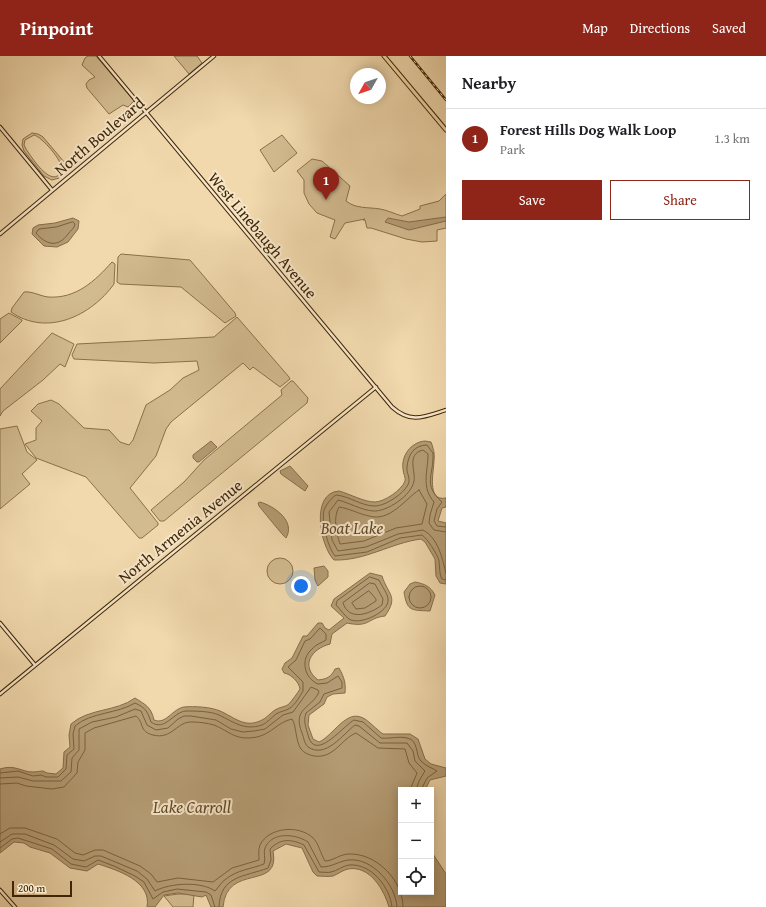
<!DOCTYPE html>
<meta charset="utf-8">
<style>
body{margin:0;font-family:"Gentium Book Plus",serif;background:#f2f2f2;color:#202124}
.controls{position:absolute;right:12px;bottom:12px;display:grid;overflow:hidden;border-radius:0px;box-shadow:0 2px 10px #0003}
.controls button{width:36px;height:36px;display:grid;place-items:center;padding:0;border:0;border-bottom:1px solid #e0e0e0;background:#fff;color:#202124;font:20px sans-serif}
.compass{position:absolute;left:350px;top:12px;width:36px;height:36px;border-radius:50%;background:#fff;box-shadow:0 2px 10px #0003;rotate:230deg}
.scale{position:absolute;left:12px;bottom:10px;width:60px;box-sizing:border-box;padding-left:4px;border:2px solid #402605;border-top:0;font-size:11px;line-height:14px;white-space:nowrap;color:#402605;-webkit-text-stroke:3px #f6e6ca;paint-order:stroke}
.you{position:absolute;left:301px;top:530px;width:14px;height:14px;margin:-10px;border:3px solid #fff;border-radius:50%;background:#1a73e8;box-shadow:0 0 0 6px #1a73e833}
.badge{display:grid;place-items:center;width:26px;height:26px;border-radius:50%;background:#8f2418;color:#fff;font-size:13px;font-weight:700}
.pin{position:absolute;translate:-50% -33px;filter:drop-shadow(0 1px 2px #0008)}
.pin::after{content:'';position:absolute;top:21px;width:14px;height:12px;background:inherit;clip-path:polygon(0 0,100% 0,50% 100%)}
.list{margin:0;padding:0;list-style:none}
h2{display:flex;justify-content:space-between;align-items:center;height:52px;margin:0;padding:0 16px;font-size:17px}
h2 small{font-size:13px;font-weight:400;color:#757577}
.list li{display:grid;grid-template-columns:26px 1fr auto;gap:12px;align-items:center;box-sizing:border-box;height:60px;padding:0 16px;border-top:1px solid #e0e0e0}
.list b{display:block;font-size:15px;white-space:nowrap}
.list p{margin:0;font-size:13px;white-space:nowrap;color:#757577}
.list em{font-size:13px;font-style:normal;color:#757577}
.actions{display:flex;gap:8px;padding:12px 16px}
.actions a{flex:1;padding:9px 0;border:1px solid #8f2418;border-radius:0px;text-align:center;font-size:14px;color:#8f2418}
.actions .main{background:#8f2418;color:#fff}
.icon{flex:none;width:22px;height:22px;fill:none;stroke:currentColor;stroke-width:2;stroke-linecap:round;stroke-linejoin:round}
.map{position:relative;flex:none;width:446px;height:851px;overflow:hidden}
header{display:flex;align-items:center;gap:24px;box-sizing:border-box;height:56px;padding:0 20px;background:#8f2418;color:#fff}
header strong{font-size:19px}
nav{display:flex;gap:22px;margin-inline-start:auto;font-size:14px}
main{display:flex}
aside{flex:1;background:#fff}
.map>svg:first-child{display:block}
.green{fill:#d3bb90;stroke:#8a704a;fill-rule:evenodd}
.water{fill:#b59c74;stroke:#866d48}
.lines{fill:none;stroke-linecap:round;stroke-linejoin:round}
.shore{stroke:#7a613c;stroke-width:1}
.secondary-casing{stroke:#402605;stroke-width:4.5}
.primary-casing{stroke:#402605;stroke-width:5}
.secondary{stroke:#f6e6ca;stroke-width:2.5}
.primary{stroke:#f1d9ad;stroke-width:3}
.rail-casing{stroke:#402605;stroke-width:2.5}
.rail{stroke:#f6e6ca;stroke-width:1;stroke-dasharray:3;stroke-linecap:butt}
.labels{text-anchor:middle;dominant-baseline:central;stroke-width:4;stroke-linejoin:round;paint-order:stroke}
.street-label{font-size:16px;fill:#402605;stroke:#f6e6ca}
.water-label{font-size:17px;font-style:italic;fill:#634926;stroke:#f6e6ca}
</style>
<header>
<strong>Pinpoint</strong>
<nav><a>Map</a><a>Directions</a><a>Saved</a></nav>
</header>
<main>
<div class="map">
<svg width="446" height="851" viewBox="0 0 446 851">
<rect width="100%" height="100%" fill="#f1d9ad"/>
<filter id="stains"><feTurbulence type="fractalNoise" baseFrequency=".005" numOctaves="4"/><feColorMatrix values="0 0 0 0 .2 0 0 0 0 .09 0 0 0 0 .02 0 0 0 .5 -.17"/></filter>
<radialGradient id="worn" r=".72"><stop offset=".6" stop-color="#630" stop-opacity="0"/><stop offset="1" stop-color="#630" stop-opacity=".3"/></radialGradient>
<path class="green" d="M88,0H96L134,45L128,51L123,49L109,58L87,32L86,28L89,24L95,21L82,9L85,2Z
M174,0H197L202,7L189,18Z
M32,77L38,78L43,81L70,113L68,115L65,112L59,122L52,124L44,120L24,95L22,89L23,83ZM34,79C42,81 63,105 62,114C53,135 32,102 26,93L24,89L25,84Z
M282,79L297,97L274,116L260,94Z
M312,103L322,105L350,130L346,145C356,153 368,151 380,153C387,154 395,158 402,160L420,153V150L439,145L446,138V172L437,174V185L422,186L406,183L371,172H367L365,164H363L365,163L345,167L335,183L330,181L335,164L317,157L309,148L304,137V124L297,115Z
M121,198L190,204L235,257L236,260L225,267L181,231L120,228L117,226L118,201Z
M112,206L115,208L114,228C91,260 47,281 11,256L12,252L24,236C32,235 40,240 48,241C76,243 95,225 112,206Z
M9,257L22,264V265L0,287V263Z
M237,261L289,321L290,323L280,331L253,311L250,314L243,307L171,366L166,373L156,400L130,432L158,467V469L142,482H139L86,421L36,402L25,388L36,384V372L42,365L31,355L38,348L51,344L59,348L84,372L109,374L120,386L129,389L133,384L146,349L170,334L183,322L199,314L197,305L154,307L74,303L72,299L77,288L214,281Z
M52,277L74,288L65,311L60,308L43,324L3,355L0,360V333Z
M291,325H293L308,342L307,347L164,465H160L151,454L184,426L204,404L282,339L281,334Z
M17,370L27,396L37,404L22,418L30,428L0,453V373Z
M267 515a13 13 0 1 1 26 0a13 13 0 1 1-26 0Z
M178,838H194L193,851H173L164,840Z"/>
<path class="water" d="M446,161V165L409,174L385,166L388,162L409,166Z
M73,162L79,165L78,173L68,186L57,191L44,190L32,178L33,172L38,169L55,167Z
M211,385L217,391L199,406H197L193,402V399Z
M425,385L431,386C433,391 435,398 434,404C434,415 426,446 446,442V451L442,452L438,465L446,467V528L440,527L436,520L435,503L425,486L421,483C391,487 365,505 334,504C320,490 310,437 339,435C350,438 364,446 375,446C384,446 402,434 405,425C406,422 403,417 403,413C401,400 411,386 425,385Z
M290,410L308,430L305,435L281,418L280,415Z
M260,446C274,450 296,465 286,482C284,481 263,455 259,450L258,447Z
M324,510L328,515V521L318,530L315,524L314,512Z
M370,517L382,520C388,539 399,540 385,560C367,562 370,572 347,567L332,578L330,588C311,593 300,610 318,624C327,623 331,621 335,613L339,612C344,621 346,627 345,637L333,638L327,641L324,648L309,659L308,669L313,683L319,686C333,680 346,653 363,662C368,664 377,674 383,678H410L418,683L425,703L431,708L446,712V720L430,724L425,734H401V836H431V795L446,818V851H389C384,834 370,809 348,813C343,814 338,818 333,820C329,821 322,820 317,820L313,816L302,792L286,788L273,795C281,836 227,806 223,851H211L206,839L202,841L178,837L164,839L155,851H147C152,825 117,814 98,808L87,815L70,812L50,797L30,791L24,787L14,786L0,797V713C15,708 21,716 33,716C37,716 40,715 43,715L47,717L56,718L63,712L64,696L70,691L69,679L71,668C89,652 116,656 135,642C146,649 151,651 154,664C166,669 172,653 184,651C194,650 211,651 220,655C234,661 244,672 260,665C266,663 270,657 275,654C279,651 286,651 289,648C293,643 297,638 300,633C299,626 291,618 284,617L282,613L285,607L292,602L303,580H307L318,567H322L325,572L329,574L344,562L331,550L334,543Z
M415,526C425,528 430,530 435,539L430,555C412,554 407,556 404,536L410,528Z"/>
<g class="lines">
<path class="shore" d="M73,166L75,168C74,173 71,174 68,178C58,192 46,189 36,177L39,173L56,171Z
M419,434L427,448L422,468L396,472L364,485L340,488C336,477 333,461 339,451C348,452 359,458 369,460C390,466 404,444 419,434Z
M446,471L437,470L434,465L437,453L442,446C422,428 434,420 433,397L427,389C414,389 408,399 407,411C406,416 410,421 409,426C406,437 385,450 375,450C361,450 349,440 336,439C331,442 326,449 324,454C321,465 328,492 335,500L367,496L400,482L422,479C427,482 438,499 439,505C440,511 439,518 442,523L446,524
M446,476L434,474L429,467L430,459L434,446C422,432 427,418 428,401V398L423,394C406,398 416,416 414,425C412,439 387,456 373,455C361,454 350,447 338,444L329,456L332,484L338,495L366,491L398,478L423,474C438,481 443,504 446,518
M370,521L379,524C381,529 388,538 388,543C390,556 359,570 349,563C345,560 340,553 336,549L337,545Z
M370,527L375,528L383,543L382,549C370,558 349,566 343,547Z
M409 541a11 11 0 1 1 22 0a11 11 0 1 1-22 0Z
M369,535L376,543V545L365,552L356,553L352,547Z
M0,717L18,715L33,720L41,719L46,721H58L66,713L67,699L74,693L73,678L75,670C91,656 117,658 135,647C146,652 147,655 151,666C165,676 173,656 186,655C195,655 210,655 219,659C234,666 244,675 262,669C267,667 272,661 276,658C281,655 286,655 290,652C295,649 300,640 303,635V626L288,611L296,604L305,585L310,583L320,572L326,578V584C321,587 315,589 312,593C300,603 304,622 318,628L327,627L338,620L342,626V632L324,638L320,646L306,657C303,666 306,671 308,679C315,707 343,670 354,664L363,666L381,682C390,683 399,680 407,682C419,684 415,699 421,705C426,710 432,712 437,715L427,722L421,734
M0,722L18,721L33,725H61L71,716L72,702L79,694V673L92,666L116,661L135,653L141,655L147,669L156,674L168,672L178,663L184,660H191L216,664L231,673L243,676L254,675L265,673L283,659L293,656L311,631L318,634L319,636C311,653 292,652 302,677C304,682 304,687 308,691C326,703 343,678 355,669L359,670L380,687H407L413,695L415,705L425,715L419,725L416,734
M0,728L17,727L26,730L52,733L64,731L77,717L78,706L85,694V677L94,672L136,660C144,666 139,676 153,679C172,684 177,665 192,666C199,666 207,667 214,669C231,676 235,685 257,681C271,678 278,666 292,663C297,671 295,684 301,693C304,697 309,699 314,700C334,703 341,683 356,677L378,692L405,693L409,707L417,717L410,734
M0,778L10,772H25L57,783L75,797L83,799L95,794H103L140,810L151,818L157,826L178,822L213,826L232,812L259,804C259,799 258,794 260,789C269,771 298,769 312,781C319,787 320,797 325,805C333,805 340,798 349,798C376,797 403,824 403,851
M0,786L12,778H25L54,789L73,803L84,805L95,800H101L137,815L147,823L155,835C170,827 201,825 215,835C219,831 221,826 226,823C237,814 251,813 264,808C266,802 263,797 265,792C272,775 296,778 308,786L321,811C332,811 337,806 348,804C372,801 396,829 397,851
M0,792L12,783L18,782L52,793L71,808L86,811L98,804L114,810L135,820L144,826L153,843L163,836L177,833L206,836L211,839L215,851
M219,851C220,819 245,821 268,812L271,804L270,793C281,782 291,783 304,789L319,816C323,816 328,817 331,816C337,815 342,810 349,809C371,807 390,831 392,851"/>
<defs>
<path id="secondary" d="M99,0L392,351C411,368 424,361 446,354
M0,71L52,134
M0,178L214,0
M0,567L35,609
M0,638L376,331
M0,834L15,851"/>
<path id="primary" d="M384,0L446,74"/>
</defs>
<use href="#secondary" class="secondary-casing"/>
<use href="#primary" class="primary-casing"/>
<use href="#secondary" class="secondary"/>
<use href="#primary" class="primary"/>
<defs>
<path id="rail" d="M410,0L446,44"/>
</defs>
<use href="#rail" class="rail-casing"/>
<use href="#rail" class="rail"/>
</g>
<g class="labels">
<g class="street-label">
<text transform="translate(99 80) rotate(-40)">North Boulevard</text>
<text transform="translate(263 179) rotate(50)">West Linebaugh Avenue</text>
<text transform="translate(180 475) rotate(-39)">North Armenia Avenue</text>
</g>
<g class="water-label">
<text x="352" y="471">Boat Lake</text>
<text x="192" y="750">Lake Carroll</text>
</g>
</g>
<rect width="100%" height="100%" filter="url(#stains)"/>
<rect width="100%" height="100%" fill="url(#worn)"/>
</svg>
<div class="controls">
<button>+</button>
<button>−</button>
<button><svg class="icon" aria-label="locate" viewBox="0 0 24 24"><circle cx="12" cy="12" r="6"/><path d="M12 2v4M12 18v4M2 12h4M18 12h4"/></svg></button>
</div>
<svg class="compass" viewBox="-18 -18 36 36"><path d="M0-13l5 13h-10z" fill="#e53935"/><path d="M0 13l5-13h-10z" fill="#757577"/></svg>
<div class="scale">200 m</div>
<div class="you"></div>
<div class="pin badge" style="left:326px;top:144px">1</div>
</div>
<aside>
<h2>Nearby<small></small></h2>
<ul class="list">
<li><span class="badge">1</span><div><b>Forest Hills Dog Walk Loop</b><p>Park</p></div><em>1.3 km</em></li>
</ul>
<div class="actions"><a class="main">Save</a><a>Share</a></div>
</aside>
</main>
